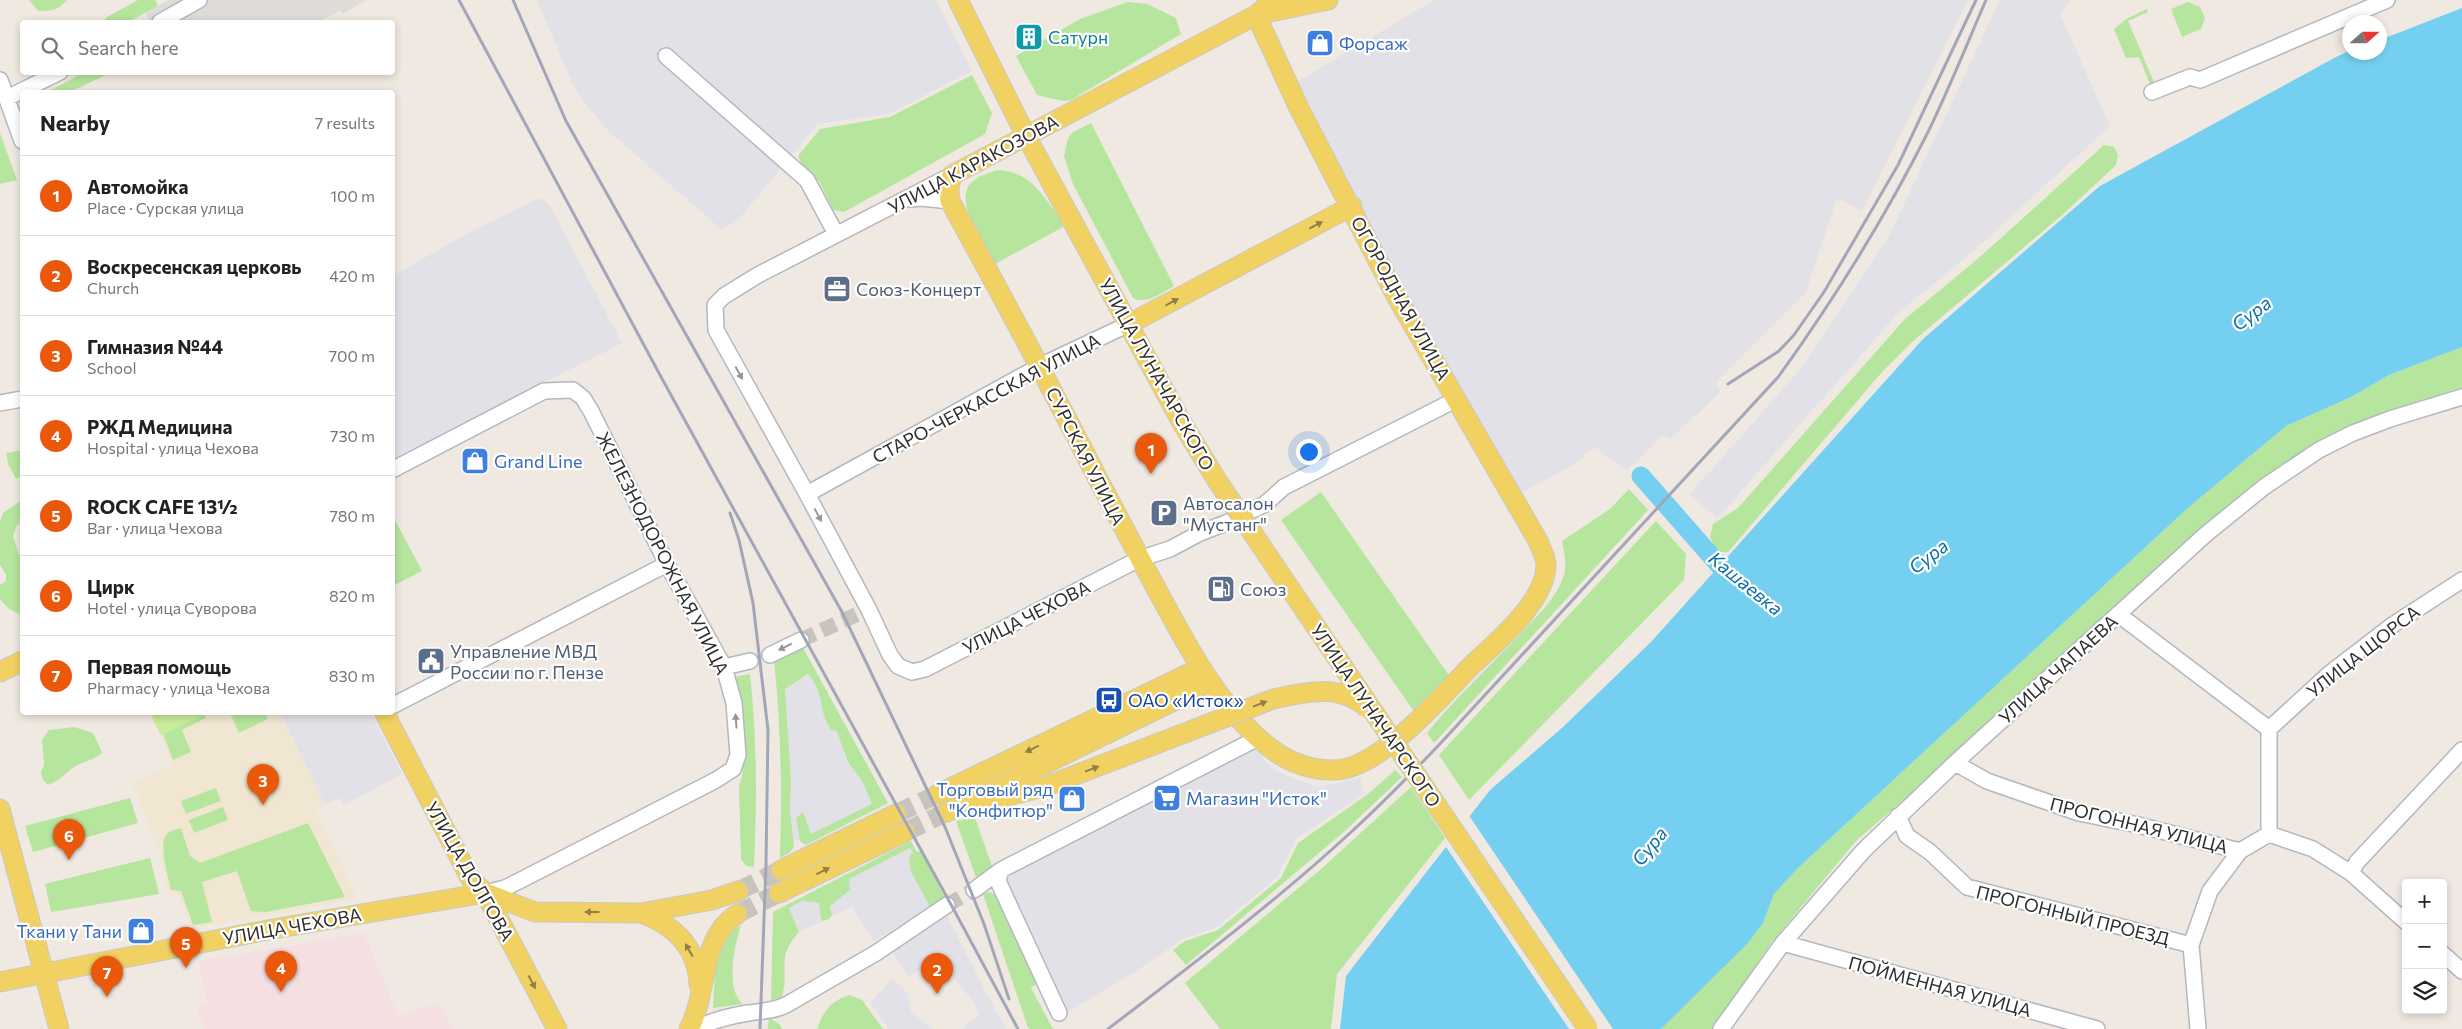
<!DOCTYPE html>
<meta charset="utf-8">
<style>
body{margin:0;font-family:Commissioner,sans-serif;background:#f2f2f2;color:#222}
.controls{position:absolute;right:15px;bottom:15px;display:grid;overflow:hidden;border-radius:5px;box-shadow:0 2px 8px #0003}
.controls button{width:45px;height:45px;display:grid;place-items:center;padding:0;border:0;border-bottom:1px solid #e0e0e0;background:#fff;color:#222;font:25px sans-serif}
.compass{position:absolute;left:2342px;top:15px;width:45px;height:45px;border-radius:50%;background:#fff;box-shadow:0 2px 8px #0003;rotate:69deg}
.you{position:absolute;left:1308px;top:451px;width:18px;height:18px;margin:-12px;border:4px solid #fff;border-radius:50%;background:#1a73e8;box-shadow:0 0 0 8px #1a73e833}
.badge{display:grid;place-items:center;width:32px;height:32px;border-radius:50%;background:#ea580c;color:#fff;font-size:16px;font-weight:700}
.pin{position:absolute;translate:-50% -41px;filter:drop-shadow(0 1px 2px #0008)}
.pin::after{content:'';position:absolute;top:26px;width:18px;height:15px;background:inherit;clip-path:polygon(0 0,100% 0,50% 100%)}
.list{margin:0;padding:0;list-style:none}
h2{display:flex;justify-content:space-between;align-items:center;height:65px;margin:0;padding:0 20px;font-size:21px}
h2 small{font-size:16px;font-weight:400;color:#767676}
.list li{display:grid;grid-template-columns:32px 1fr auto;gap:15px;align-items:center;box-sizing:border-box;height:80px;padding:0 20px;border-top:1px solid #e0e0e0}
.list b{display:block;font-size:19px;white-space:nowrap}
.list p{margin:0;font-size:16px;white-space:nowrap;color:#767676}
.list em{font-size:16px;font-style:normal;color:#767676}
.icon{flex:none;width:28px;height:28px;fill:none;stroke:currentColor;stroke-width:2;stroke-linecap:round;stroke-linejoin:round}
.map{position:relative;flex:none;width:2462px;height:1029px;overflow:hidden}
.search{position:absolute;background:#fff;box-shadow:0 2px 8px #0003;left:20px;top:20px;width:375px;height:55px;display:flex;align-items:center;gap:12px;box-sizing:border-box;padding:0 18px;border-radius:5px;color:#767676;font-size:19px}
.panel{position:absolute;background:#fff;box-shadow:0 2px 8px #0003;left:20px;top:90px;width:375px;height:625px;border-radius:5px}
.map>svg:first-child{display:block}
.industrial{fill:#e3e1e8}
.education{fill:#f0e6d1}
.medical{fill:#f5dfe0}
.green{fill:#b6e59e}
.pitch{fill:#c9ec9a}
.plaza{fill:#dfdcd8}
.water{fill:#75cff0}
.pier{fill:#efe9e1}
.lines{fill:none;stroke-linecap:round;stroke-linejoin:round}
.river{stroke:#75cff0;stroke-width:19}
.minor-tunnel{stroke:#c8c4bd;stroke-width:15;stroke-dasharray:15 8;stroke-linecap:butt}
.major-tunnel{stroke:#c8c4bd;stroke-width:19;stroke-dasharray:19 9;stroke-linecap:butt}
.minor-casing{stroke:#b4b7c1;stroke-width:18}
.major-casing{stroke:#c9c9c9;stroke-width:21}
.minor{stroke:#fff;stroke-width:15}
.major{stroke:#f2d163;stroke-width:19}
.rail{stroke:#a3a6b8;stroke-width:3}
.major-bridge-casing{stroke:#c9c9c9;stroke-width:21;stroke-linecap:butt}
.major-bridge{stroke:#f2d163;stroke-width:19}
.oneway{fill:#908048}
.oneway2{fill:#969696}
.labels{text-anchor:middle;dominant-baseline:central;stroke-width:4.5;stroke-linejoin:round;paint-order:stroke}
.culture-label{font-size:18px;fill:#0d838f;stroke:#fff;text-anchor:start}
.shop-label{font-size:18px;fill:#366cbe;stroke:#fff;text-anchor:start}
.street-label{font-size:18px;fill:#2e2e2e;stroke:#fff}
.service-label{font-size:18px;fill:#4e5e75;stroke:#fff;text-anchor:start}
.transit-label{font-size:18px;fill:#164399;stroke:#fff;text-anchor:start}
.water-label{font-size:19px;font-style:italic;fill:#0d6fa3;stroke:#fff}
</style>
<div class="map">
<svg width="2462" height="1029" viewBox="0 0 2462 1029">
<rect width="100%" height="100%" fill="#efe9e1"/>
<path class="industrial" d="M537,0H936L972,71L889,114L818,124L739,219L722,230L612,134L591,111L573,85Z
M1434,0H1968L1862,211L1837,198L1806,292L1716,382L1720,392L1671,439L1662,435L1627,471L1595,447L1573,465L1521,493L1406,296L1298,81Z
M2000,0H2071L2060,14L2110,126L1970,254L1898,313L1717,519L1690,494L1802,367L1890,234Z
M540,198L550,206L622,343L393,459V276L466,234Z
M808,674L816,682L824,706L823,713L832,731L835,729L849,764L862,781L872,805L794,842L790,810L791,779L785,689Z
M280,713H371L402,774L344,805L340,798L325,805Z
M1253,747L1275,771L1317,787L1360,778L1364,794L1296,839L1277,877L1216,928L1184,938L1135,972L1066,1013L1006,878Z
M910,848L913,853L911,872L930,907L874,941L852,907L799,932L789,908Z
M946,914L987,994L1006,1029H961L979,1015L975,1004L937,957L909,977L892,952Z
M892,979L908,994L911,1012L933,1029H889L870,1002Z"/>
<path class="education" d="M150,713H280L325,805L316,810L357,899L191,928L180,896L168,892L159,851L132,782L173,765Z"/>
<path class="medical" d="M364,933L398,1016L438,1003L453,1029H204L197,1006L207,1001L198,961Z"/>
<path class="green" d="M29,0H67C58,10 51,11 38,11Z
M138,0H155L158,6L128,22H107L105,18Z
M1128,2L1147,4L1176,18L1181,34L1071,100L1063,101L1037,95L1016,56L1080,19Z
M2188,2L2200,7L2205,18L2201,29L2182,37L2171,9Z
M2147,9L2148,12L2128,21L2156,87L2152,89L2139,57L2126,58L2114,29L2126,19Z
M83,73H110L70,92H47Z
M972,75L992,113L985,134L844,212L833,210L819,181L806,173L798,156L820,129L890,117Z
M1091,123L1174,286C1163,292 1146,305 1133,298L1073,184L1064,156L1068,138L1073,132Z
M0,133L17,180L0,184Z
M2104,145L2114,147L2118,155L2116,165L2061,216L1912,342L1882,372L1728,552H1717L1710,537L1713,524L1738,508L1904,320L1981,256Z
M997,170C1032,171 1046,200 1065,226L995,264C985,245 952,200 972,182C978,176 989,173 997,170Z
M2462,347V390L2337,434L2262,479L2113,607L1954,756L1856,841L1772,942L1712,1029H1661L1763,923L1774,894L1797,869L2189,507L2286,426L2351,397L2389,375Z
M22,450V476L16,479L8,464L6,453Z
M1629,489L1648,510L1434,743L1427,733C1455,698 1490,666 1521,633C1537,616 1557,598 1564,575C1567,563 1564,552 1562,541L1610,509Z
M1321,492L1450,677L1415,713L1281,520Z
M22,500V523L17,525L13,536L22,564V627L20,615L9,609L0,599V585L6,581V574L0,565V522L3,513Z
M1656,521L1686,554L1684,580L1469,800L1439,755Z
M396,522L422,571L393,586V523Z
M802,646L888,803L806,845L800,841L796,818L803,812L811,834L872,804L862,781L849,764L836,730L831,731C829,726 824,718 823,712C821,698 818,685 808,674L785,689L791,779L790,810L794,847L789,853L780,858C782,791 781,727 774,661Z
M750,674C757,738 757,802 754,867L746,866L741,859L739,785C750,766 737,701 734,677Z
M197,713H203L206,718L182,730L191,752L173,760L163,734L198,717Z
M230,713H265L268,719L239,733Z
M74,727L93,733L102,752C95,761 83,761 74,767C64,774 60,781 48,785L43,780L41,773L44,764L42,740L49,730Z
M1395,770L1402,777L1346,830L1186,965L1173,950L1185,941L1218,930L1281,878L1298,843L1368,794Z
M1411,787L1445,838L1337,974L1331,1029H1220L1185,983L1320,870Z
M216,788L221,801L186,814L181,801Z
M130,798L138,823L33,852L25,826Z
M223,807L228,820L194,833L189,820Z
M975,818L992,866L991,871L978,883L956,821Z
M308,823L345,897L266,912L251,911L237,871L202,882L212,922L193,925L181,891L171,890C168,877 158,843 167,834C170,831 177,829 181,828L190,856L200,863Z
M911,841L916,851L921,852L945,898L930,907L911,872L909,857L913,853L910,848L849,879L850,890L830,906L832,915L829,919L823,921L821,919L819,903L802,901L789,908L799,932C775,959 790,968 782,997L771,1003L773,912Z
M150,858L159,894L51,912L45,884Z
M989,892L1001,896L1038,983L1031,988L1053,1029H1029L1027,1025L983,894Z
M741,926C734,946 725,990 743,1004L713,1008C716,980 710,939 741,926Z
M849,995L862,1000L883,1029H817C824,1010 830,1002 849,995Z
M769,1017L780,1025L782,1029H768Z"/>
<path class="pitch" d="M150,713H197L199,717L161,735Z"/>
<path class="plaza" d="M169,0H367L342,14L338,7L340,11L317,22H150L145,13Z"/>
<path class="water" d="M2462,8V347L2389,375L2351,397L2286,426L2189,507L1797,869L1774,894L1763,923L1747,944L1661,1029H1340L1346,976L1490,790L1563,727L1651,642L1923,339L2100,186L2336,57L2349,51L2380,52V40Z"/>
<path class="pier" d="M1468,814L1613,1029H1569L1444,844Z"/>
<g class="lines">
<path class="river" d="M1641,476L1720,566L1741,582"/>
<path class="minor-tunnel" d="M801,640L860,613
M947,905L974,890"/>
<path class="major-tunnel" d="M896,814L938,794
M905,832L947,812
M738,891L781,870
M737,914L779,893"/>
<defs>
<path id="minor" d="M160,22L199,0
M666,56L807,180L836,234
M0,80L22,141
M2152,92L2190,77L2200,80L2387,0
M7,98L60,72
M952,175L758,275L724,296L715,305L716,330L807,494L869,610L890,655L898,666L912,672L925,669L1139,559L1170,549L1200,533L1226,523L1265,504L1284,487L1457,399
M911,199L921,198L950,201
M0,403L22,399
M392,470L544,391L573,390L583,398L591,411L667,564L724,667L734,703L738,755L733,769L716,780L523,879L505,888L485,893
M807,494L1040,366L1129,324
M2118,614L2269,729
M770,655L801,640
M724,667L750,661
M392,706L667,564
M2269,729L2329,674L2394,624L2462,580
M1955,763L1987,781L2079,813L2138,825L2240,851
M1898,816L1907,836L1930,852L1967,887L2191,945
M2269,834L2313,849L2351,873L2406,922
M1001,870L998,881L1059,1013
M2351,873L2357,862L2462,750
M974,890L1001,870L1258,738
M1783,943L2097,1029
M2443,954L2462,971
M696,1029C712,1020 730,1016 748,1013C762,1011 774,1011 786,1005L876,953L947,905
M1721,1029L1783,943L1864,850L1955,763L2205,535L2264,487L2319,450L2353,433L2390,419L2462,397
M2198,1029L2191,945L2210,891L2240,851L2269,834V729"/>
<path id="major" d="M958,0L1026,136L1182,423L1218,482
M1260,14L1328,0
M1256,15L1299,108L1395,294L1538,541C1541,549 1546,557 1546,565C1546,602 1495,643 1470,667C1440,698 1380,768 1336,770C1305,771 1280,759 1257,737C1219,702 1192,655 1168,610C1144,567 1122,524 1099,481C1051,387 1001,294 950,201L949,188L952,175L1256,15L1274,0
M1129,324L1352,206
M0,672L22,661
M384,712L470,878L485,893L557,1029
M938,794L1190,673L1205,674
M983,800L1000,798L1047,786
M0,809L59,1029
M947,812L1194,691L1202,685L1205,674
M781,870L896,814
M485,893L535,912L641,913L712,900L738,891
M779,893L905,832
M641,913C674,925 698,948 699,985
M0,982L273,929L485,893
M689,1029C709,991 698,941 737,914"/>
</defs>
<use href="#minor" class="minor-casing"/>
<use href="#major" class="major-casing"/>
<use href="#minor" class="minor"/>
<use href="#major" class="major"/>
<path class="rail" d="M459,0L660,375L954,910L1018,1029
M513,0L566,121L842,612L945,827L984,924L1009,999
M1728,384L1779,351L1794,335L1824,292L1898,165L1976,0
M730,513L739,540L753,603L768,730L766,864L760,1029
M1108,1029C1190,966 1273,904 1349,834C1380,806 1409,776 1438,746L1779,376C1835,298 1885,218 1928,132C1949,89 1967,44 1986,0"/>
<defs>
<path id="major-bridge" d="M1218,482L1588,1029
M1047,786L1273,699C1306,692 1340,683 1367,708"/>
</defs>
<use href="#major-bridge" class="major-bridge-casing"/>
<use href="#major-bridge" class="major-bridge"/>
</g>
<defs><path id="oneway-solid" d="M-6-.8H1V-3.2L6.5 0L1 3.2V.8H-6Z" transform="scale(1.25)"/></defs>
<g class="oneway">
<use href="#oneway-solid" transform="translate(1316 225) rotate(-28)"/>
<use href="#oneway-solid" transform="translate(1172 302) rotate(-28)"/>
<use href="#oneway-solid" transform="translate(1260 704) rotate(-21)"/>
<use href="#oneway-solid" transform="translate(1032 749) rotate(154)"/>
<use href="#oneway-solid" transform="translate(1092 769) rotate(-21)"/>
<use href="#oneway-solid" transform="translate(823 871) rotate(-26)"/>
<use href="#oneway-solid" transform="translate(592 912) rotate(-180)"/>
<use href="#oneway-solid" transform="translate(689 950) rotate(-120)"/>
<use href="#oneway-solid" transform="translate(532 982) rotate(62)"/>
</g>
<g class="oneway2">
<use href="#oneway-solid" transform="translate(739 373) rotate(61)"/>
<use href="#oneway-solid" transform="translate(818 515) rotate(62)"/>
<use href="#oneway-solid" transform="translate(785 647) rotate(154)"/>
<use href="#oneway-solid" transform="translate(736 721) rotate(-94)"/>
</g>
<defs>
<symbol id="building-square" viewBox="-11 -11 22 22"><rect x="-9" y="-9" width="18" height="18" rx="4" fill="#0f9aa8" stroke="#fff"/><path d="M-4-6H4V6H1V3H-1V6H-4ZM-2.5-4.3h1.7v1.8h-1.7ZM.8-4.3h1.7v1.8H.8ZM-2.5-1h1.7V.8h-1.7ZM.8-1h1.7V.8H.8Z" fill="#fff"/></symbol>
<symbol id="shop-square" viewBox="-11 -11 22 22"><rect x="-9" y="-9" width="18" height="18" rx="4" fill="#3f7fe0" stroke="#fff"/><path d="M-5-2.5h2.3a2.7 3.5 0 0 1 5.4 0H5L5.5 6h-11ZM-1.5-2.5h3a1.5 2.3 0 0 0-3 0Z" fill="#fff"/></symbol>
<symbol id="office-square" viewBox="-11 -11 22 22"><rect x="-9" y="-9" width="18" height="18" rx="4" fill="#5c6f8a" stroke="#fff"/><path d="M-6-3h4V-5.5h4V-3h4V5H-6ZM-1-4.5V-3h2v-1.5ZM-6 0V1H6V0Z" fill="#fff"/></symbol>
<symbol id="parking-square" viewBox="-11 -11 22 22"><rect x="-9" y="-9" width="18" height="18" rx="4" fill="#5c6f8a" stroke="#fff"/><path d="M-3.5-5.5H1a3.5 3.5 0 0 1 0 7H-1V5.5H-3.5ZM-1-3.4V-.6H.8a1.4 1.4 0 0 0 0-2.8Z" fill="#fff"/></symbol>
<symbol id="fuel-square" viewBox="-11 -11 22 22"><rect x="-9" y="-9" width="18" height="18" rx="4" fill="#5c6f8a" stroke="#fff"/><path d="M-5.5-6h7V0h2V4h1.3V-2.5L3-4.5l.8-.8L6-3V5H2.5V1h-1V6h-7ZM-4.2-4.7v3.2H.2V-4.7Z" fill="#fff"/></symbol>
<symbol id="civic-square" viewBox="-11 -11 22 22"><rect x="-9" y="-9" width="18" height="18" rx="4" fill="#5c6f8a" stroke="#fff"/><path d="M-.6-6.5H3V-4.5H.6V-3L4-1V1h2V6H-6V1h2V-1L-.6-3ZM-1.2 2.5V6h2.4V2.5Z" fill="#fff"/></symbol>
<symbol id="bus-square" viewBox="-11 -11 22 22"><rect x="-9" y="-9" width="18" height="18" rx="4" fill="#1a4fb4" stroke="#fff"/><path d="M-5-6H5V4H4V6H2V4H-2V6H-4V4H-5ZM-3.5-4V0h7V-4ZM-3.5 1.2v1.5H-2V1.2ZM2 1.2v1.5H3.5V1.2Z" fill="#fff"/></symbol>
<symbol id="supermarket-square" viewBox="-11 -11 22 22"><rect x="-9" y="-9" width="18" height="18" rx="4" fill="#3f7fe0" stroke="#fff"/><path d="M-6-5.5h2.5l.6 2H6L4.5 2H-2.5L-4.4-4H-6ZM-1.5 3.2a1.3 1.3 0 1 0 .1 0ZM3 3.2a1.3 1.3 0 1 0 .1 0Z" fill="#fff"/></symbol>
</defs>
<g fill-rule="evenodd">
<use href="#building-square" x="1013" y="21" width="32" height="32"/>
<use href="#shop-square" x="1304" y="27" width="32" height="32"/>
<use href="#office-square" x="821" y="273" width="32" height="32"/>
<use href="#shop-square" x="459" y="445" width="32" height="32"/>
<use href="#parking-square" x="1148" y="497" width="32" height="32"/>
<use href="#fuel-square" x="1205" y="573" width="32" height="32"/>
<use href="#civic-square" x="415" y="645" width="32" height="32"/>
<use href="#bus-square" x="1093" y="684" width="32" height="32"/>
<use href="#supermarket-square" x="1151" y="782" width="32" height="32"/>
<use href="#shop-square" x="1056" y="783" width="32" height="32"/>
<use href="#shop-square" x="125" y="915" width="32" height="32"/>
</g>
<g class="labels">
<g class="culture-label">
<text x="1048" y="37">Сатурн</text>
</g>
<g class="shop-label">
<text x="1339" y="43">Форсаж</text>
<text x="494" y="461">Grand Line</text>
<text x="1053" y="789" text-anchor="end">Торговый ряд<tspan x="1053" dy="21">"Конфитюр"</tspan></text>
<text x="1186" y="798">Магазин "Исток"</text>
<text x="122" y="931" text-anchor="end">Ткани у Тани</text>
</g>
<g class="street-label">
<text transform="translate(973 164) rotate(-28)">УЛИЦА КАРАКОЗОВА</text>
<text transform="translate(1401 298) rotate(61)">ОГОРОДНАЯ УЛИЦА</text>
<text transform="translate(1157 374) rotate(61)">УЛИЦА ЛУНАЧАРСКОГО</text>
<text transform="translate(986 398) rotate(-28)">СТАРО-ЧЕРКАССКАЯ УЛИЦА</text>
<text transform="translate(1086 456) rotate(63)">СУРСКАЯ УЛИЦА</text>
<text transform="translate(663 553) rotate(63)">ЖЕЛЕЗНОДОРОЖНАЯ УЛИЦА</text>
<text transform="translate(1026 617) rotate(-27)">УЛИЦА ЧЕХОВА</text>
<text transform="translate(2363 651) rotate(-38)">УЛИЦА ЩОРСА</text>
<text transform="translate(2058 669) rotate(-42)">УЛИЦА ЧАПАЕВА</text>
<text transform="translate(1376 715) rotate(56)">УЛИЦА ЛУНАЧАРСКОГО</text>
<text transform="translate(2139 825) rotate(14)">ПРОГОННАЯ УЛИЦА</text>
<text transform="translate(470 871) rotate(60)">УЛИЦА ДОЛГОВА</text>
<text transform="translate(2073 915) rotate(14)">ПРОГОННЫЙ ПРОЕЗД</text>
<text transform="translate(292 926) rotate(-10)">УЛИЦА ЧЕХОВА</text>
<text transform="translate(1940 986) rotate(15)">ПОЙМЕННАЯ УЛИЦА</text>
</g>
<g class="service-label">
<text x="856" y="289">Союз-Концерт</text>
<text x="1183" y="503">Автосалон<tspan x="1183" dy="21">"Мустанг"</tspan></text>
<text x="1240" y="589">Союз</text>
<text x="450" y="651">Управление МВД<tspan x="450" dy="21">России по г. Пензе</tspan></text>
</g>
<g class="transit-label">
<text x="1128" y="700">ОАО «Исток»</text>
</g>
<g class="water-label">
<text transform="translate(2251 313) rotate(-37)">Сура</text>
<text transform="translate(1928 556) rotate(-37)">Сура</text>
<text transform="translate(1746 583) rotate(39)">Кашаевка</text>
<text transform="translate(1649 846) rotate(-51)">Сура</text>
</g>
</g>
</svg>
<div class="controls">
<button>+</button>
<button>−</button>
<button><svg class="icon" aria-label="layers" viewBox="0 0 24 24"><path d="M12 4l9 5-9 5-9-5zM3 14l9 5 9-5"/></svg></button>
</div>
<svg class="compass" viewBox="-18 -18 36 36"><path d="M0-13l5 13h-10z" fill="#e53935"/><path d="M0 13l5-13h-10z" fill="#767676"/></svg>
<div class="you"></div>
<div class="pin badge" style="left:1151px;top:474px">1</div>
<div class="pin badge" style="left:937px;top:994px">2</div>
<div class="pin badge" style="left:263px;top:805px">3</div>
<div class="pin badge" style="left:281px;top:992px">4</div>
<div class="pin badge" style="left:186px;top:968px">5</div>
<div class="pin badge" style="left:69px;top:860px">6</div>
<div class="pin badge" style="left:107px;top:997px">7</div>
<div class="search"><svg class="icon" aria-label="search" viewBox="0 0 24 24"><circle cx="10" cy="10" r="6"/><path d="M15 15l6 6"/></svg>Search here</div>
<section class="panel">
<h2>Nearby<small>7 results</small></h2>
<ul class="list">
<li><span class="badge">1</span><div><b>Автомойка</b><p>Place · Сурская улица</p></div><em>100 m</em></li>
<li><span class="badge">2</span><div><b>Воскресенская церковь</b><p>Church</p></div><em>420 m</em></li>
<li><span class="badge">3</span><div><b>Гимназия №44</b><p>School</p></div><em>700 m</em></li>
<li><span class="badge">4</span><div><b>РЖД Медицина</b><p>Hospital · улица Чехова</p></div><em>730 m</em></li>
<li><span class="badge">5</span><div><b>ROCK CAFE 13½</b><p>Bar · улица Чехова</p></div><em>780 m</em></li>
<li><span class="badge">6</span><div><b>Цирк</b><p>Hotel · улица Суворова</p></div><em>820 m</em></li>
<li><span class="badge">7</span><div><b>Первая помощь</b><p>Pharmacy · улица Чехова</p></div><em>830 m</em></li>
</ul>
</section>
</div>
